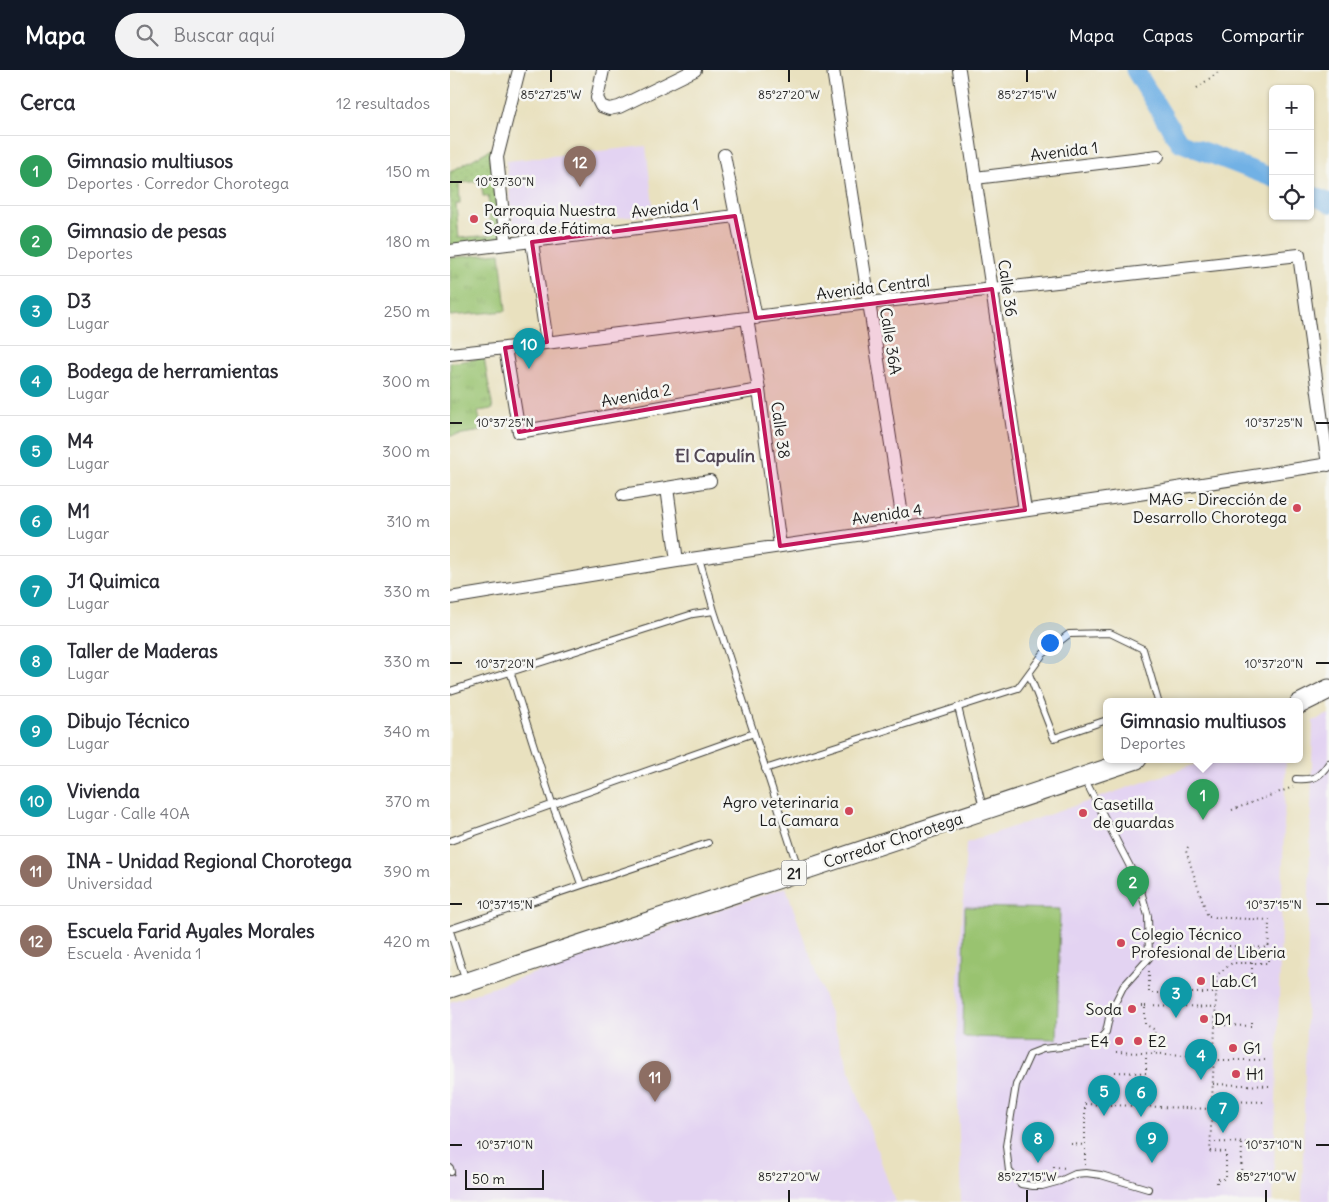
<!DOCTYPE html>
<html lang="es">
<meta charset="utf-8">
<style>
body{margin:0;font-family:Delius,sans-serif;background:#f2f2f3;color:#2b2b33}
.controls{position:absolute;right:15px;top:15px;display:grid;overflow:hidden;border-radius:8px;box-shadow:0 1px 4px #0004}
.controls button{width:45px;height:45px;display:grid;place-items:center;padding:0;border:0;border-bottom:1px solid #e1e1e2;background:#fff;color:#2b2b33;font:25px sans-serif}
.scale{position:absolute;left:15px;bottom:12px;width:79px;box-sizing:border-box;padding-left:5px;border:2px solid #1c1c1c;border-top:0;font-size:14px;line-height:18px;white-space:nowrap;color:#1c1c1c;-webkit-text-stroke:4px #f6f6f2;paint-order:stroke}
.you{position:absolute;left:599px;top:572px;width:18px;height:18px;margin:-12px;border:4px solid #fff;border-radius:50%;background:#1a73e8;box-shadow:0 0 0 8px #1a73e833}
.badge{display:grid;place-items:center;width:32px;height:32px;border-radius:50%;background:#111827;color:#fff;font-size:16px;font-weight:700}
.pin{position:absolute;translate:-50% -41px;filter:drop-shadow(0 1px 2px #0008)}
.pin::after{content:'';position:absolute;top:26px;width:18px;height:15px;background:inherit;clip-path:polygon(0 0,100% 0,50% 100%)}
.popup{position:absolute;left:653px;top:628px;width:200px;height:65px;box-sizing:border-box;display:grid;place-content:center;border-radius:8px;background:#fff;filter:drop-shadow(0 1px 4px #0005);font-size:16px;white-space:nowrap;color:#7c7c81}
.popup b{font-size:19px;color:#2b2b33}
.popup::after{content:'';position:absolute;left:50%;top:100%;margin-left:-10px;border:10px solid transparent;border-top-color:#fff}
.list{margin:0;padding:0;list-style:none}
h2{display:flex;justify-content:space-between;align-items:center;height:65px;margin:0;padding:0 20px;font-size:21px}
h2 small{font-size:16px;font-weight:400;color:#7c7c81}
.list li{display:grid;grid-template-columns:32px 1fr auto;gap:15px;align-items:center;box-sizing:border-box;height:70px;padding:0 20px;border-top:1px solid #e1e1e2}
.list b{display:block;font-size:19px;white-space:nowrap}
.list p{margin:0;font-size:16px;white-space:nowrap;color:#7c7c81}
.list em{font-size:16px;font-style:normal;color:#7c7c81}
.icon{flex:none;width:28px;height:28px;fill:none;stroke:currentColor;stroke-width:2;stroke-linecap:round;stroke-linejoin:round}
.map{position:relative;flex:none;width:879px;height:1132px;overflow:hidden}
header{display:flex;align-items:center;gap:30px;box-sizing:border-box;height:70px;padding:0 25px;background:#111827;color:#fff}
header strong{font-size:24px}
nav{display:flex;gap:28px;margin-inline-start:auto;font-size:18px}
.search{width:350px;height:45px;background:#f2f2f3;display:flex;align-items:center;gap:12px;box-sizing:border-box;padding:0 18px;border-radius:28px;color:#7c7c81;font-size:19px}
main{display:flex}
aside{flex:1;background:#fff}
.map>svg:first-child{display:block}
.built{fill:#e3d3f2}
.grass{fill:url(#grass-tufts);stroke:#5a7046}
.garden{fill:url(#garden-dots);stroke:#5a7046;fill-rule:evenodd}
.pitch{fill:#99c370;stroke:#5a7046}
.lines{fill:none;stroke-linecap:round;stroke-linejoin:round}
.river{stroke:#71b1e5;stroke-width:19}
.service-casing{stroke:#3b3a34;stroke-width:8}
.minor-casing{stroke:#3b3a34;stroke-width:14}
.primary-casing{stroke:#3b3a34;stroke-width:21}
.path{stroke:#3b3a34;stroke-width:2;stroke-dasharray:1 4;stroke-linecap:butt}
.service{stroke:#fff;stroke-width:6}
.minor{stroke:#fff;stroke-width:12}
.primary{stroke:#fff;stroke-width:19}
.marked{fill:#c2185b;fill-opacity:0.2;stroke:#c2185b;stroke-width:4;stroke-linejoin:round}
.ticks{fill:none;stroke:#1c1c1c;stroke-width:2}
.poi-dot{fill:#d1495b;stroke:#f6f6f2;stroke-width:2}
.labels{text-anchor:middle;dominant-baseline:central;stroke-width:5;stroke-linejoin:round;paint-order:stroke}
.shield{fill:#f6f6f2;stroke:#5d5d5c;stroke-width:1}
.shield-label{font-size:15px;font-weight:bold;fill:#1c1c1c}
.street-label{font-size:16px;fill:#1c1c1c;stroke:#f6f6f2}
.poi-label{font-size:16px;fill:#1c1c1c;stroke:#f6f6f2;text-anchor:start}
.neighbourhood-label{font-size:18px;font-weight:bold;fill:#524756;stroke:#f6f6f2}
.ticks-label{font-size:12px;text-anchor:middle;fill:#1c1c1c;stroke:#f6f6f2;stroke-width:5;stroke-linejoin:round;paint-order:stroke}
</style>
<header>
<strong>Mapa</strong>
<div class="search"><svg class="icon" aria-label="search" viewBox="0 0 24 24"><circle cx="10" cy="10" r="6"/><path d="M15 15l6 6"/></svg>Buscar aquí</div>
<nav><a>Mapa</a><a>Capas</a><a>Compartir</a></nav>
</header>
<main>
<aside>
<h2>Cerca<small>12 resultados</small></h2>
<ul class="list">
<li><span class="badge" style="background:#2e9e5b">1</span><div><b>Gimnasio multiusos</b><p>Deportes · Corredor Chorotega</p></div><em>150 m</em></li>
<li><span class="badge" style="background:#2e9e5b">2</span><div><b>Gimnasio de pesas</b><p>Deportes</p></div><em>180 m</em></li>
<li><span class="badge" style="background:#0f9aa8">3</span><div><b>D3</b><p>Lugar</p></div><em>250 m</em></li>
<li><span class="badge" style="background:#0f9aa8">4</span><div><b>Bodega de herramientas</b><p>Lugar</p></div><em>300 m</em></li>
<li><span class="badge" style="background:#0f9aa8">5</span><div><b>M4</b><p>Lugar</p></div><em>300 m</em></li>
<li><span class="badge" style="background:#0f9aa8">6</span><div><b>M1</b><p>Lugar</p></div><em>310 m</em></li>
<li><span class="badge" style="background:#0f9aa8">7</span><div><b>J1 Quimica</b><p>Lugar</p></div><em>330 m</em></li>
<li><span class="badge" style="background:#0f9aa8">8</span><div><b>Taller de Maderas</b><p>Lugar</p></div><em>330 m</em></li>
<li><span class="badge" style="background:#0f9aa8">9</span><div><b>Dibujo Técnico</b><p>Lugar</p></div><em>340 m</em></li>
<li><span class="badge" style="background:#0f9aa8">10</span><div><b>Vivienda</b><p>Lugar · Calle 40A</p></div><em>370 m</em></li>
<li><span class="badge" style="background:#8d6e63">11</span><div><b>INA - Unidad Regional Chorotega</b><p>Universidad</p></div><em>390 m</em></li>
<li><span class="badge" style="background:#8d6e63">12</span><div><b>Escuela Farid Ayales Morales</b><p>Escuela · Avenida 1</p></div><em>420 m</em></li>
</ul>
</aside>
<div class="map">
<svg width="879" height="1132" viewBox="0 0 879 1132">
<defs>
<pattern id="grass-tufts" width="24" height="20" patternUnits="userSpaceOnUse" patternTransform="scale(1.25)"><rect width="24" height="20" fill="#99c370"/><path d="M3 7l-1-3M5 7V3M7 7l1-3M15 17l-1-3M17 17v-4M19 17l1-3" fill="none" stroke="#83a760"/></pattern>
<pattern id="garden-dots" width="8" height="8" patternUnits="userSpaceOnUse" patternTransform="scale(1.25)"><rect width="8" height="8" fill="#99c370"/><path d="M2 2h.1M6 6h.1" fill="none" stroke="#83a760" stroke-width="1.8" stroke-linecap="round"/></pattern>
</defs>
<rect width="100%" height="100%" fill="#f6f6f2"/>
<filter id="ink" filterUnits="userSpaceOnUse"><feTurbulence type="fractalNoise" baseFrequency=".02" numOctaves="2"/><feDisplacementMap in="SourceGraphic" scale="10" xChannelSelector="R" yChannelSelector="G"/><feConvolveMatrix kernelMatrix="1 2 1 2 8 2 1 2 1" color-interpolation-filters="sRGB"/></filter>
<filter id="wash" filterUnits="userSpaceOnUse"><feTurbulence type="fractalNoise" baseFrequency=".0096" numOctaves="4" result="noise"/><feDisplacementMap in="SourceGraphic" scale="20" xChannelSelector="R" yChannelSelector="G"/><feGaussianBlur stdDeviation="1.12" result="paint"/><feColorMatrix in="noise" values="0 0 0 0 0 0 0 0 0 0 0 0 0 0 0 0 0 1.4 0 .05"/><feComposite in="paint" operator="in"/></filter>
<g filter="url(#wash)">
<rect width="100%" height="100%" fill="#e9e1bf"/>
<path class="built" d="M196,76L204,144L64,160L56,91Z
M879,644V1132H852L863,651Z
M761,689H836L823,1132H511L506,973L516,773Z
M336,817L445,1132H0V932Z"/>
<path class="grass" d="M50,183L56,241L0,246V188Z
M34,288L43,339L28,341L32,361L0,366V293Z"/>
<path class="garden" d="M43,78L52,171L0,177V102ZM31,111L33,126H38L41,165L9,168L6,134H10L9,113Z"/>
<path class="pitch" d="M515,837L610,839L607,969L513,967Z"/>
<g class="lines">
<path class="river" d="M685,0L729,72L823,108
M860,124L879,133"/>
</g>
</g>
<g filter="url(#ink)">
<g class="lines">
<defs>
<path id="service" d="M249,488L264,541
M60,601L102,733L131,814
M579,604L604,668L657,650
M0,621L243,544L264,541L349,801
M508,637L533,738
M315,699L568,618L593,584L619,564L660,563L693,579L708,631
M634,708L689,814L698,846L699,888L673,917L660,943L656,962L646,973L593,979L580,984L566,1015L556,1076L559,1101L571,1114L583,1116H592L610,1111L625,1104L636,1103L651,1105L698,1119
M846,709C864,710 869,708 879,693
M0,771L304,663
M0,859L258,773
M0,861L16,911
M0,1098L1,1102"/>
<path id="minor" d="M153,0L147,28L151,36L159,39L169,37L245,0
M383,0L454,458
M509,0L575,440
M274,85L306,248
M525,108L708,86
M82,172L97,272
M56,174L47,87L69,0
M0,181L285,146
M297,249L309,320L330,476
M55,278L69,362L309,320
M0,284L55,278L418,233L849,185L878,395
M217,418L227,491
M173,425L260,411
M0,528L227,491L676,426L879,394"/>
<path id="primary" d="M849,634L879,619
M0,918L687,689"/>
</defs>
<use href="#service" class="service-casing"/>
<use href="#minor" class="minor-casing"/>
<use href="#primary" class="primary-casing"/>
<path class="path" d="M747,18L771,0
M782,740L843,717
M738,777L736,781L758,847L819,850L818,893H782L767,905L760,1084
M779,876L818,878
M699,901V923H766
M802,904V893
M692,936H695V954L705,960L704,983
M695,936L766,938
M765,955L802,956V952
M666,982L764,986
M764,990H818
M665,1002L696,1003V983
M763,1014L821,1016
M762,1031L815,1032
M760,1072L815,1073
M621,1074L635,1075V1034L762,1039
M760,1081L776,1082V1109H767V1114
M635,1095V1075
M603,1097L617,1098
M791,1110L792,1073"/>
<use href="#service" class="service"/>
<use href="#minor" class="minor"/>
<use href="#primary" class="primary"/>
</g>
</g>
<path class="marked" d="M285,146L306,248L542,219L575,440L330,476L309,320L69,362L55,278L97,272L82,172Z"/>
<path class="ticks" d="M101,0V12M339,0V12M577,0V12M0,112H12M0,353H12M866,353H879M0,593H12M866,593H879M0,834H12M866,834H879M0,1075H12M866,1075H879M339,1120V1132M577,1120V1132M816,1120V1132"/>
<g class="poi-dot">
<circle cx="24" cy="149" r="5"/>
<circle cx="847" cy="438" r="5"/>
<circle cx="399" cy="741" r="5"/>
<circle cx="633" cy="743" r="5"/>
<circle cx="671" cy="873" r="5"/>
<circle cx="751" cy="911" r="5"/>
<circle cx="682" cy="939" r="5"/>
<circle cx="754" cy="949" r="5"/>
<circle cx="669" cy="971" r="5"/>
<circle cx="688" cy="971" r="5"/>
<circle cx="783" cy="978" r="5"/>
<circle cx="786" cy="1004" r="5"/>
</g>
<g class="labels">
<rect class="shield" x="331.5" y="790.5" width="25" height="25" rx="4"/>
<g class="shield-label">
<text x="344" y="803">21</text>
</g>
<g class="street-label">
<text transform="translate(614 81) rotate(-7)">Avenida 1</text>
<text transform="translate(215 138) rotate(-7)">Avenida 1</text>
<text transform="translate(423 217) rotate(-7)">Avenida Central</text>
<text transform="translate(558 218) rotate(82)">Calle 36</text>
<text transform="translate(441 271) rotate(81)">Calle 36A</text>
<text transform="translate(186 325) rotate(-10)">Avenida 2</text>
<text transform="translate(331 360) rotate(82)">Calle 38</text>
<text transform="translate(437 444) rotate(-8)">Avenida 4</text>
<text transform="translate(443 770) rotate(-18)">Corredor Chorotega</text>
</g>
<g class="poi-label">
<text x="34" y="140">Parroquia Nuestra<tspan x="34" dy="18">Señora de Fátima</tspan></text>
<text x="837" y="429" text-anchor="end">MAG - Dirección de<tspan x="837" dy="18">Desarrollo Chorotega</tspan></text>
<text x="389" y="732" text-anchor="end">Agro veterinaria<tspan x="389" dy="18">La Camara</tspan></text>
<text x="643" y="734">Casetilla<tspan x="643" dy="18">de guardas</tspan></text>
<text x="681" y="864">Colegio Técnico<tspan x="681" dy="18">Profesional de Liberia</tspan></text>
<text x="761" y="911">Lab.C1</text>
<text x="672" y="939" text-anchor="end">Soda</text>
<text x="764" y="949">D1</text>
<text x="659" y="971" text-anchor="end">E4</text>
<text x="698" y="971">E2</text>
<text x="793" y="978">G1</text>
<text x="796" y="1004">H1</text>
</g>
<g class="neighbourhood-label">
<text x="265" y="385">El Capulín</text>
</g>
</g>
<g class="ticks-label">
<text x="101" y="29">85°27'25"W</text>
<text x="339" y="29">85°27'20"W</text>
<text x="577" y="29">85°27'15"W</text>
<text x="55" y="116">10°37'30"N</text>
<text x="55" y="357">10°37'25"N</text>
<text x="824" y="357">10°37'25"N</text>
<text x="55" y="598">10°37'20"N</text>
<text x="824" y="598">10°37'20"N</text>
<text x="55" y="839">10°37'15"N</text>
<text x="824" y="839">10°37'15"N</text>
<text x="55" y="1079">10°37'10"N</text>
<text x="824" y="1079">10°37'10"N</text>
<text x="339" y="1111">85°27'20"W</text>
<text x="577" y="1111">85°27'15"W</text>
<text x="816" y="1111">85°27'10"W</text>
</g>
</svg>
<div class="controls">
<button>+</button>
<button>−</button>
<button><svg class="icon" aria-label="locate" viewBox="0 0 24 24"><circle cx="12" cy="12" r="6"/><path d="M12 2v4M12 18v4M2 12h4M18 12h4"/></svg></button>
</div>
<div class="scale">50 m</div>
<div class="you"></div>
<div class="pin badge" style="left:753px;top:750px;background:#2e9e5b">1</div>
<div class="popup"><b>Gimnasio multiusos</b>Deportes</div>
<div class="pin badge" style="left:683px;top:837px;background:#2e9e5b">2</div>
<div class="pin badge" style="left:726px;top:948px;background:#0f9aa8">3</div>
<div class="pin badge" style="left:751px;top:1010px;background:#0f9aa8">4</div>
<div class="pin badge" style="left:654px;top:1046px;background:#0f9aa8">5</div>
<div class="pin badge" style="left:691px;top:1047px;background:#0f9aa8">6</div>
<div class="pin badge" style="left:773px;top:1063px;background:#0f9aa8">7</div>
<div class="pin badge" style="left:588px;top:1093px;background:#0f9aa8">8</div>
<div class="pin badge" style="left:702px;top:1093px;background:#0f9aa8">9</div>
<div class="pin badge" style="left:79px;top:299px;background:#0f9aa8">10</div>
<div class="pin badge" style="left:205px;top:1032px;background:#8d6e63">11</div>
<div class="pin badge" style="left:130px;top:117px;background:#8d6e63">12</div>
</div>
</main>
